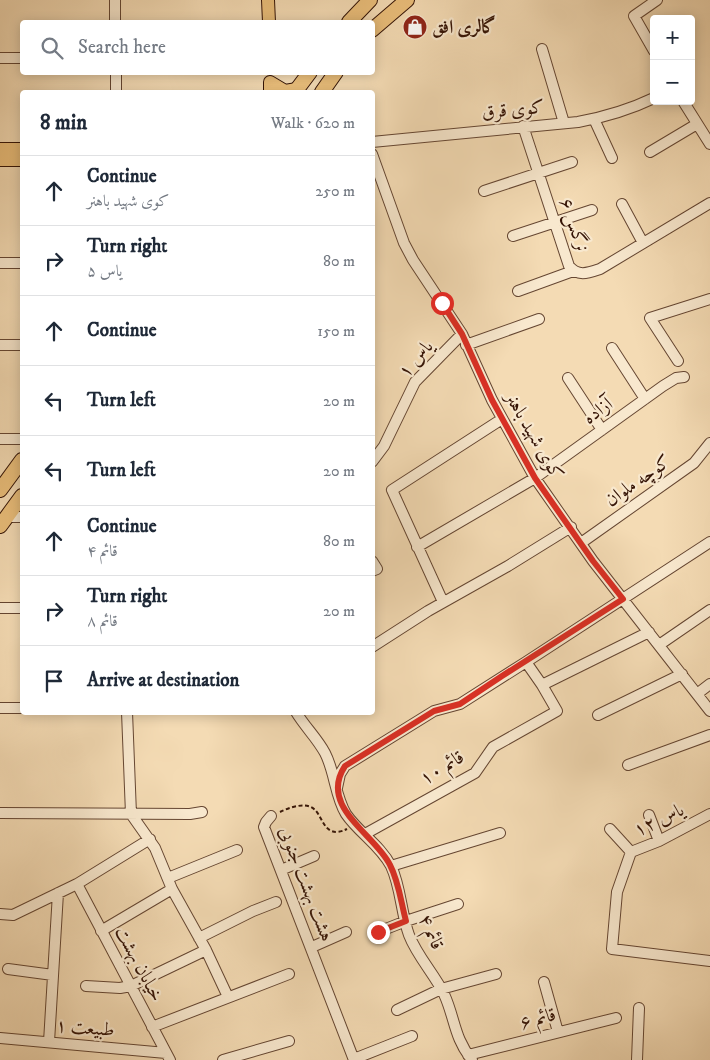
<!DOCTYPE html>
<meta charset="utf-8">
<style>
body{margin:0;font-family:"IM FELL DW Pica",Amiri,serif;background:#f6f6f7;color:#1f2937}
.controls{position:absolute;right:15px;top:15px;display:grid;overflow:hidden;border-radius:5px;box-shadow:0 2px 12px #0003}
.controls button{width:45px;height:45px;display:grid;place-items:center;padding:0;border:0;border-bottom:1px solid #e0e1e3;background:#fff;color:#1f2937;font:25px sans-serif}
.stop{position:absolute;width:15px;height:15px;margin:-11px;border:4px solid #d93025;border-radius:50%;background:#fff}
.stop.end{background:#d93025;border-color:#fff;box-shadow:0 1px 5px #0008}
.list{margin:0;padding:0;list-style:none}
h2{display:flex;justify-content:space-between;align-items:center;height:65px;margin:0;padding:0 20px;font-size:21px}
h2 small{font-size:16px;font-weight:400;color:#747a83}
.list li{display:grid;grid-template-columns:32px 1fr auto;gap:15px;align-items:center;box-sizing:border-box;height:70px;padding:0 20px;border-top:1px solid #e0e1e3}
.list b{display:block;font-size:19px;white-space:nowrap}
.list p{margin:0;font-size:16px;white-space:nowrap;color:#747a83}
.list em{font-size:16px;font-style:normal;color:#747a83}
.icon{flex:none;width:28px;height:28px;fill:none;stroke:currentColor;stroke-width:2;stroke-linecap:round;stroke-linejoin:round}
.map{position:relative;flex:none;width:710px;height:1060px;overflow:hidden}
.search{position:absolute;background:#fff;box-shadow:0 2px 12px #0003;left:20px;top:20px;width:355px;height:55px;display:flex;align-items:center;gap:12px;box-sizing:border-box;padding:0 18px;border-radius:5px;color:#747a83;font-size:19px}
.panel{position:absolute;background:#fff;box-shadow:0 2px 12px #0003;left:20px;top:90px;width:355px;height:625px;border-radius:5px}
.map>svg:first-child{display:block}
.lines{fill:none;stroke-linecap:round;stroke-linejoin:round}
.minor-casing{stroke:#654632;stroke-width:12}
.major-casing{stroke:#351406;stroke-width:14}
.highway-casing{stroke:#351406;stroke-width:16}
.path{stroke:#351406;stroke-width:2;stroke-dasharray:4 2.5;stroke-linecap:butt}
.minor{stroke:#f8e8ce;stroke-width:10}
.major{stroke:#eabe7a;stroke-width:12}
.highway{stroke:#eabe7a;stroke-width:14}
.route{stroke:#d93025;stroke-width:6}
.labels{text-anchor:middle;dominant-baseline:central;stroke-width:4.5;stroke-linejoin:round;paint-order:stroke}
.poi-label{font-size:19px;font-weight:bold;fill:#351406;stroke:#f8e8ce;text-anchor:start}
.street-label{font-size:19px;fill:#351406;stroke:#f8e8ce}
</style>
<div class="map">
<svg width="710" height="1060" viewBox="0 0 710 1060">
<rect width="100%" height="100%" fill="#f4dbb4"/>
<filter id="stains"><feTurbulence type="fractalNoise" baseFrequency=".004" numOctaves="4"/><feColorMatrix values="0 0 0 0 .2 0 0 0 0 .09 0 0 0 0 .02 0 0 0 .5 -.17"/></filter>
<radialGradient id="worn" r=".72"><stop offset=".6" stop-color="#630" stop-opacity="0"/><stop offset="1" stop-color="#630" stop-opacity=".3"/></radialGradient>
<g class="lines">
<defs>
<path id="minor" d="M115,0V22
M542,49L564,123
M654,51L634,16L657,0
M0,58H22
M116,72V92
M683,101L710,144
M594,119L612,158
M523,126L569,266C578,277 588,273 600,269L710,203
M372,142L578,122C605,117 629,110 654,98
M650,152L697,124
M372,154L404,243L413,260L462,334L492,400L535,478L593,561L710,711
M484,191L572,162
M622,204L643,243
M513,236L592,210
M0,263H22
M518,291L573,271
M0,345H22
M466,345L539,319
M612,348L645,399
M678,361L650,318L710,299
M568,378L602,430
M0,439H22
M372,462L384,446L415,382L462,334
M6,517H22
M581,543L694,463L710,443
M417,547L535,478L663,386L676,378L684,377
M372,561L377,569L372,571
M443,602L392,490L502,419
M0,608H22
M659,645L710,610
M372,647L428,611L508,566L571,527
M526,662L710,542
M542,685L649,632
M697,694L710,684
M0,708H22
M127,712L131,814
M296,712C305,727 317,738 325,753C335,772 335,796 346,814C359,833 380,845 391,866C401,887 401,913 409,935C417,956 435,975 444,994C455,1018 454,1038 472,1060
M598,715L682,674
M628,765L710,735
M337,788L340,774L345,766L434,711L460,704L526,662L542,685L557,711L493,747L475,773L365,834
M0,813L190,814L202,812
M131,814L155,848L172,889L206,950L228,997
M710,814L659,841L631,852L617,892L612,949L710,961
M649,815L659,841
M271,816L266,822L264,827L354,1060
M610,829L631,852
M391,866L500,833
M281,870L314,856
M168,878L237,850
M77,884L170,1060
M0,914L13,915L77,884L150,839
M101,931L172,889
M378,932L406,921L458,904
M199,938L253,911L276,902
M312,947L346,932
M8,969L53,975
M544,982L558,1032
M86,986L120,988L131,986L206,950
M397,1010L441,989L496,974
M152,1027L289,974
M0,1038L166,1053
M49,1042L58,893
M468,1055L616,1018
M354,1059L412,1036
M223,1060L289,1041
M637,1060L639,1008"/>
<path id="major" d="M268,0L269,22
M270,92V82L285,91L297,89
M0,149H22
M0,160H22"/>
<path id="highway" d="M349,22L370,0
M372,30L407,0
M295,92L310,72
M322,92L336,72
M0,490L22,460
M0,526L22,496"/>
</defs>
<use href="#minor" class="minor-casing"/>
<use href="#major" class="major-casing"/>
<use href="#highway" class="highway-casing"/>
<path class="path" d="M280,812C288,808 302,803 311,807C324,813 322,841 347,829"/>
<use href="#minor" class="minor"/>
<use href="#major" class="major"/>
<use href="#highway" class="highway"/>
</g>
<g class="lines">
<path class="route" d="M378,932L406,921C401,903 399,882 390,865C375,834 318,807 345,766L434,711L460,704L502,676L623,599L593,561L535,478L492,400L462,334L442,303"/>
</g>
<defs>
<symbol id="shop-disc" viewBox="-11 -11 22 22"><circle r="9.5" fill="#8f2418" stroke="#f8e8ce"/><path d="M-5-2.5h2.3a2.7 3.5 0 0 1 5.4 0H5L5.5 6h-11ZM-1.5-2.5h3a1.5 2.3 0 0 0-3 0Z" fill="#fff"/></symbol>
</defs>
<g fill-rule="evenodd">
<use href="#shop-disc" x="401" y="13" width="28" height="28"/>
</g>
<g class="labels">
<g class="poi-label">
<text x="432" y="27">گالری افق</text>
</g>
<g class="street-label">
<text transform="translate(513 110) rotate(-5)">کوی قرق</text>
<text transform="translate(574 225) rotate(71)">نرگس ۶</text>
<text transform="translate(416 359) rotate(-49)">یاس ۱</text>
<text transform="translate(598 411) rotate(-36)">آزاده</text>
<text transform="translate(534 436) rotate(60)">کوی شهید باهنر</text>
<text transform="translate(638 481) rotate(-35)">کوچه ملوان</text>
<text transform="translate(442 768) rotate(-31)">قائم ۱۰</text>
<text transform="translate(659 820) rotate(-25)">یاس ۱۲</text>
<text transform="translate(306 884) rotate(69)">هشت بهشت جنوبی</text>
<text transform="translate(431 932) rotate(67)">قائم ۴</text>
<text transform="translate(139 964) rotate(62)">خیابان بهشت</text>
<text transform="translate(538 1019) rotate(-15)">قائم ۶</text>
<text transform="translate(85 1028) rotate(5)">طبیعت ۱</text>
</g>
</g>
<rect width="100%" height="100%" filter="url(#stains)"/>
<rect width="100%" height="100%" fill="url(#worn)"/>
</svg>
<div class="controls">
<button>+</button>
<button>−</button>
</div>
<div class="stop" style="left:442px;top:303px"></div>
<div class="stop end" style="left:378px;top:932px"></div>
<div class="search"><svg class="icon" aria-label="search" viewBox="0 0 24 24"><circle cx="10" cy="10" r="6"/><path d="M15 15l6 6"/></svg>Search here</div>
<section class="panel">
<h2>8 min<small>Walk · 620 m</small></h2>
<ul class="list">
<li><svg class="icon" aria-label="ahead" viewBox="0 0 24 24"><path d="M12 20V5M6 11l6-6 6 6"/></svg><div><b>Continue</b><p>کوی شهید باهنر</p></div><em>250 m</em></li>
<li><svg class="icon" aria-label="right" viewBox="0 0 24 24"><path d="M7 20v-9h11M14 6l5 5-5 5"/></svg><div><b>Turn right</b><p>یاس ۵</p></div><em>80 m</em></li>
<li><svg class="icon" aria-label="ahead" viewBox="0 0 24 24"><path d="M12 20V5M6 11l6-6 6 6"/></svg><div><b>Continue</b></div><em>150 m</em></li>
<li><svg class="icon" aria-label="left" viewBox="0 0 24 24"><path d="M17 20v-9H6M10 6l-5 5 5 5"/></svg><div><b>Turn left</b></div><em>20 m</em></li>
<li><svg class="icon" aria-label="left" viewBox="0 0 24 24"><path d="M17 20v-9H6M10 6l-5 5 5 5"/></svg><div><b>Turn left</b></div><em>20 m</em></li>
<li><svg class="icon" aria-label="ahead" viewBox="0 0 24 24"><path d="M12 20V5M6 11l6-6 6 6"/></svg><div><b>Continue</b><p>قائم ۴</p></div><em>80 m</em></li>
<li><svg class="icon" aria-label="right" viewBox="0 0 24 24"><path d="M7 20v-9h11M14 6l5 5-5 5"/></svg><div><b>Turn right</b><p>قائم ۸</p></div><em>20 m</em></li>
<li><svg class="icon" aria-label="arrive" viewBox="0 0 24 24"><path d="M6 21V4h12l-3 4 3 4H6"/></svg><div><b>Arrive at destination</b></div></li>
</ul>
</section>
</div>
